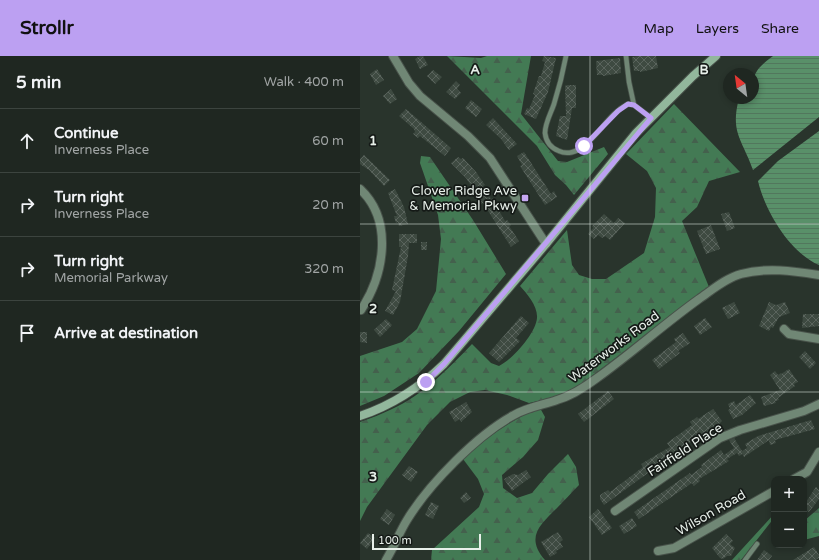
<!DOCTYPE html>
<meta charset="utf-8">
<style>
body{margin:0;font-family:"Varela Round",sans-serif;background:#272f2a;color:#f1f3f6}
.controls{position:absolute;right:12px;bottom:12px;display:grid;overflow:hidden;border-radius:8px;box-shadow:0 2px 6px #0003}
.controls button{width:36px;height:36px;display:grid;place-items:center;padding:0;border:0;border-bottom:1px solid #3c443f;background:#1f2721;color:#f1f3f6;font:20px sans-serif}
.compass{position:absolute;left:363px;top:12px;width:36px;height:36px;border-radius:50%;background:#1f2721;box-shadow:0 2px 6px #0003;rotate:331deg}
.scale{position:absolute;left:12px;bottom:10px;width:109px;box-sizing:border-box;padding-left:4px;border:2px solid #e8f0ea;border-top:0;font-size:11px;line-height:14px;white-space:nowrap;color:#e8f0ea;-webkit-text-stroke:3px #151a17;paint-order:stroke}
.stop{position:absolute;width:12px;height:12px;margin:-9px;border:3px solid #bca0f2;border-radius:50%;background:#fff}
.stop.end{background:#bca0f2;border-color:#fff;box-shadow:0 1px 4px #0008}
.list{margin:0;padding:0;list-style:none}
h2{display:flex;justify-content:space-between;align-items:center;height:52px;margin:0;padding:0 16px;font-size:17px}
h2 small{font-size:13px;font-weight:400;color:#a1a5a5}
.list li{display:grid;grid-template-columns:26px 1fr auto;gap:12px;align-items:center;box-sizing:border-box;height:64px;padding:0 16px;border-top:1px solid #3c443f}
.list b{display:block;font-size:15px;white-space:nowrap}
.list p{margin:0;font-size:13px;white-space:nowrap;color:#a1a5a5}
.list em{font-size:13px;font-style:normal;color:#a1a5a5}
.icon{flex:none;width:22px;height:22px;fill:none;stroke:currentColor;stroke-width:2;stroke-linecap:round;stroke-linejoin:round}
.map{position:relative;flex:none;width:459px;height:504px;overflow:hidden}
header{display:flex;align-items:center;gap:24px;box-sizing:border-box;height:56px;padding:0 20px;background:#bca0f2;color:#111}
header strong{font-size:19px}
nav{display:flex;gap:22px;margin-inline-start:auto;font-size:14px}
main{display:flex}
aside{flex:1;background:#1f2721}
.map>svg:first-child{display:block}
.forest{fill:url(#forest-firs)}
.water{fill:url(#water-rules)}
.building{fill:url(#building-cross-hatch)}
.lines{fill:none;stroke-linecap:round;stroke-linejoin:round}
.service-casing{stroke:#48524a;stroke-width:6}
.minor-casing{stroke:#48524a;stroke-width:10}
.tertiary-casing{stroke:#48524a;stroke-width:10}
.secondary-casing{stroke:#48524a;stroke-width:10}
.service{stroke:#708775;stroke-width:4.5}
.minor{stroke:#708775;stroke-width:8}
.tertiary{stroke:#708775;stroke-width:8}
.secondary{stroke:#92b79c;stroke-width:8}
.route{stroke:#bca0f2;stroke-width:5}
.grid{fill:none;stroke:#e8f0ea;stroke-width:1;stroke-opacity:0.55}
.poi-dot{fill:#c5a7f1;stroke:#151a17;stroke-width:1.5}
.labels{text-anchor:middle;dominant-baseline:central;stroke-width:3.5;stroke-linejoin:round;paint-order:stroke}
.poi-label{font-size:13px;fill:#e8f0ea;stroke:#151a17;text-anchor:end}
.street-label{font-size:13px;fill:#e8f0ea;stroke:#151a17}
.grid-label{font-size:13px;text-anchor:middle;font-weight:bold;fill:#e8f0ea;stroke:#151a17;stroke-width:3.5;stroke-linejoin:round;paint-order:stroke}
</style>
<header>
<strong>Strollr</strong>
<nav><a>Map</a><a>Layers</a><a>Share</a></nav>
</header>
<main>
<aside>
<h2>5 min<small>Walk · 400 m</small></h2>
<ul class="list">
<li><svg class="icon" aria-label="ahead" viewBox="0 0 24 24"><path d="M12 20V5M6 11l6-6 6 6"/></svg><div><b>Continue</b><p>Inverness Place</p></div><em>60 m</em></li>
<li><svg class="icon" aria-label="right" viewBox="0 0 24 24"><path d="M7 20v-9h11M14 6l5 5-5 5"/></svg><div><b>Turn right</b><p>Inverness Place</p></div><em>20 m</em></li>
<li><svg class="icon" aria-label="right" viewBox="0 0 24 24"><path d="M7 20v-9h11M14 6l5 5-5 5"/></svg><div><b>Turn right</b><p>Memorial Parkway</p></div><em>320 m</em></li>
<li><svg class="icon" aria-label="arrive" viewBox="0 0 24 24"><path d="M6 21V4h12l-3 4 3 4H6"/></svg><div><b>Arrive at destination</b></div></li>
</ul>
</aside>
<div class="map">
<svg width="459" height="504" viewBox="0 0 459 504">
<defs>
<pattern id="forest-firs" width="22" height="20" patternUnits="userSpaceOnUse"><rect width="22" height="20" fill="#437a54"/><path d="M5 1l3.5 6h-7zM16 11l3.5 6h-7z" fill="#44614d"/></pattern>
<pattern id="water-rules" width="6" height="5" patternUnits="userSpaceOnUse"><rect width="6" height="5" fill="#599069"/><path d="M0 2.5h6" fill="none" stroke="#52775d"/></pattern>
<pattern id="building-cross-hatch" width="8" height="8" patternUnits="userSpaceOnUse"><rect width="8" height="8" fill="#3e4a41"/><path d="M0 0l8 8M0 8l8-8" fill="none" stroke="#5a645d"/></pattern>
</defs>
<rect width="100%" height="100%" fill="#29342c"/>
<path class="forest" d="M87,0L121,2L127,0H171L161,58L198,105L207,106L244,91L248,98L214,139L206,129L195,119L177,90Z
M314,48L380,116L349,125L337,151L322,165L349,231L216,332L191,342L169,347L147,339L125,334L110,336L90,346L67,369L7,451L0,465V366C11,362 22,358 32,353C63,339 88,313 112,288L131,307L139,310C152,304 176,277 177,262C178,250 167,238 160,230L207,174L212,209L219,219L232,223H246L284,197L295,161L296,132L287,115L266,98Z
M61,100L70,101L113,164L146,218L99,275L59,317L24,340L0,350V300L42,286L57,273L76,235L81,183L78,159L60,107Z
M180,352L185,361L178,384L163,401L142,419L143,432L157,442L172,437L188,418L208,398L216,411L219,429C211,437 204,445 197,452C180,469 165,481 185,504H71L72,494L119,451L124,438L118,423L103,403C126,382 150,364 180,352Z
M459,452V480L444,484V465Z
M414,458V462L381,504H372Z"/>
<path class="water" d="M413,0H459V61L393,114C382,83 370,77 379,42H393C393,18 393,15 413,0Z
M459,75V209C430,197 405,155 398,125L418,105Z"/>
<path class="building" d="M60,0H63L68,9L60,13L55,3Z
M184,0L196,2L188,36L176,63L164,58L167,52L169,53L175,39L173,38L179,20H181L185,6L182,5Z
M279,0H296L298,12L280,16V15H274L272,1Z
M260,2L261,17L243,20V19H237L236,5Z
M17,13L24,24L16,29L10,18Z
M73,14L82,21L75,28L67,20Z
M96,25L100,29L97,33L101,37L95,43L86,36Z
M207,29H216V52H212L207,84L196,80L200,60H206L205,30Z
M31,33L37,43L30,48L23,40Z
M111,44L122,53L116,61L105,52Z
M46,53L91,92L85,100L60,80L58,82L53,78L55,76L54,73L39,60Z
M133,62L157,88L149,94L141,83L126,69Z
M164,96L191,138L194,135L197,141L185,149L160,110L162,109L157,100Z
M4,99L30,124L24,130L9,114L0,108V103Z
M98,101L101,103L103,102L116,116L125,129L123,130L131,143L133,142L136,147L135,148L145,165L147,164L151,169L149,170L159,185L151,191L123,147L120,149L114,140L117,139L106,122L91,107Z
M35,133L44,151L48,168L39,170L38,166L36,167L34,160H37L28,137Z
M369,156L375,172L367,175L361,158Z
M244,158L254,167L258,162L265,167L250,184L245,180L242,182L238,179L234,183L228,178L233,172L232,170Z
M351,169L360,193L346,198L337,175Z
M39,178H57V187H49L48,200L40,246L33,259L25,255L36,235L32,234L41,191H39Z
M61,186H67V194H61Z
M374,246L380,257L368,263L362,252Z
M409,246L416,249L425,246L430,257L419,261L413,272L411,271L409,275L399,270Z
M443,258H459V270L442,272Z
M161,260L169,267L156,282L160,285L139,306L129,297Z
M345,262L352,271L340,279L334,270Z
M26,263L32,269L20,281L14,274Z
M0,276H7V287L0,286Z
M323,277L330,287L318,295L320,297L299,313L292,304L316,286L314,283Z
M445,295L456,307L450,313L439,301Z
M429,313L438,326L434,328L435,330L418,342L419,344L415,345L416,347L404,350L401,341L420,334L410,319L415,315L418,319L421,317V318Z
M248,335L254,343L224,366L218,358Z
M390,339L396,347L382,359L373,363L368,354L370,353L368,348L374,345L376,349Z
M106,346L112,356L101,366L100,363L95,366L89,356Z
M353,353L362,365L359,368L360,370L343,380L342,378L339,380L244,449L240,443V439L248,434L250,436L283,411L281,408L310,391L307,387L332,369L330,366L337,361L338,363Z
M451,364L455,373L415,384L416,387L410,389L409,384L384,401L383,398L379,400L377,397L367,403L369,405L339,423L340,425L334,430L332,427L279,463L274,456L330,417L331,419L342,411L341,409L361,394L364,399L374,392L369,384L374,382L382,395L387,392L385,388L398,380Z
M49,410L58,416L51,426L42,419Z
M166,414L171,421L152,435L144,423L153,418L158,419Z
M456,431L459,434V443L449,456L444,453V449Z
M106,436L111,442L104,447L100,442Z
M71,446L79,450L73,463L65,459Z
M27,453L35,459L29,469L20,463Z
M238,453L252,472L242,479L229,461Z
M272,462L277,470L264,478L259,470Z
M198,476L203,484L200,486L203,491L196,495L197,497L190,501L181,486Z
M8,477L15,482L7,493L0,487Z
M366,478L373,485L370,488L375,492L371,500H367L363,503L360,502L352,492Z
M454,491L459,499V502L455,504H433Z
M404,494L412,500L409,504H397Z"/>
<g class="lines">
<defs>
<path id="service" d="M206,0C203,16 199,32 194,48C191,57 185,67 185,77C186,86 191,92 199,95C207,99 217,96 224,90C240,77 250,57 268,48L274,49L291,62
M266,0L269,26L274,49
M385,504L397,488"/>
<path id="minor" d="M0,133C34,165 24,219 1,254
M424,273L429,278L459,283
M434,423L447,416L459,396
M255,455L360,382L380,374L444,355L459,348
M298,495L314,492L414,435
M26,504C34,491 39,477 47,464C69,428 117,379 154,359C168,351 183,349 197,344C211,340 225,331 237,322C272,297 304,268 339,243C352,234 366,222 381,218C407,211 433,215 459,219"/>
<path id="tertiary" d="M33,0L49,27L60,40L108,80L130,102L186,188"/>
<path id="secondary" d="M0,360C33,349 59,332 84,308L186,188L276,77L333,20L356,0"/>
</defs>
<use href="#service" class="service-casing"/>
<use href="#minor" class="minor-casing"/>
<use href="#tertiary" class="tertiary-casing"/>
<use href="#secondary" class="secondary-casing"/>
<use href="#service" class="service"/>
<use href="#minor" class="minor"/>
<use href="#tertiary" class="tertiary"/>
<use href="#secondary" class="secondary"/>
</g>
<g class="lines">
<path class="route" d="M66,326L84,308L291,62L274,49L268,48L258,55L224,90"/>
</g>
<path class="grid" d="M230,0V504M0,168H459M0,336H459"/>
<rect class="poi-dot" x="161" y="138" width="8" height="8" rx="2"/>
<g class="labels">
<g class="poi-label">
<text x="157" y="135">Clover Ridge Ave<tspan x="157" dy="15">&amp; Memorial Pkwy</tspan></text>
</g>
<g class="street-label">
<text transform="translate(254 291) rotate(-37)">Waterworks Road</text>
<text transform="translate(325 394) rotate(-33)">Fairfield Place</text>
<text transform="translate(351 457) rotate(-30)">Wilson Road</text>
</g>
</g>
<g class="grid-label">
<text x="115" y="18">A</text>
<text x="344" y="18">B</text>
<text x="13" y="89">1</text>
<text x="13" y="257">2</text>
<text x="13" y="425">3</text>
</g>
</svg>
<div class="controls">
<button>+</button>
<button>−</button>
</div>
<svg class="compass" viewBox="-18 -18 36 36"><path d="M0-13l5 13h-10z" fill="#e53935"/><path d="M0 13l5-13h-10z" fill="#a1a5a5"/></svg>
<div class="scale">100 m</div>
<div class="stop" style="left:224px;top:90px"></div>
<div class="stop end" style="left:66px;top:326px"></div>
</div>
</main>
